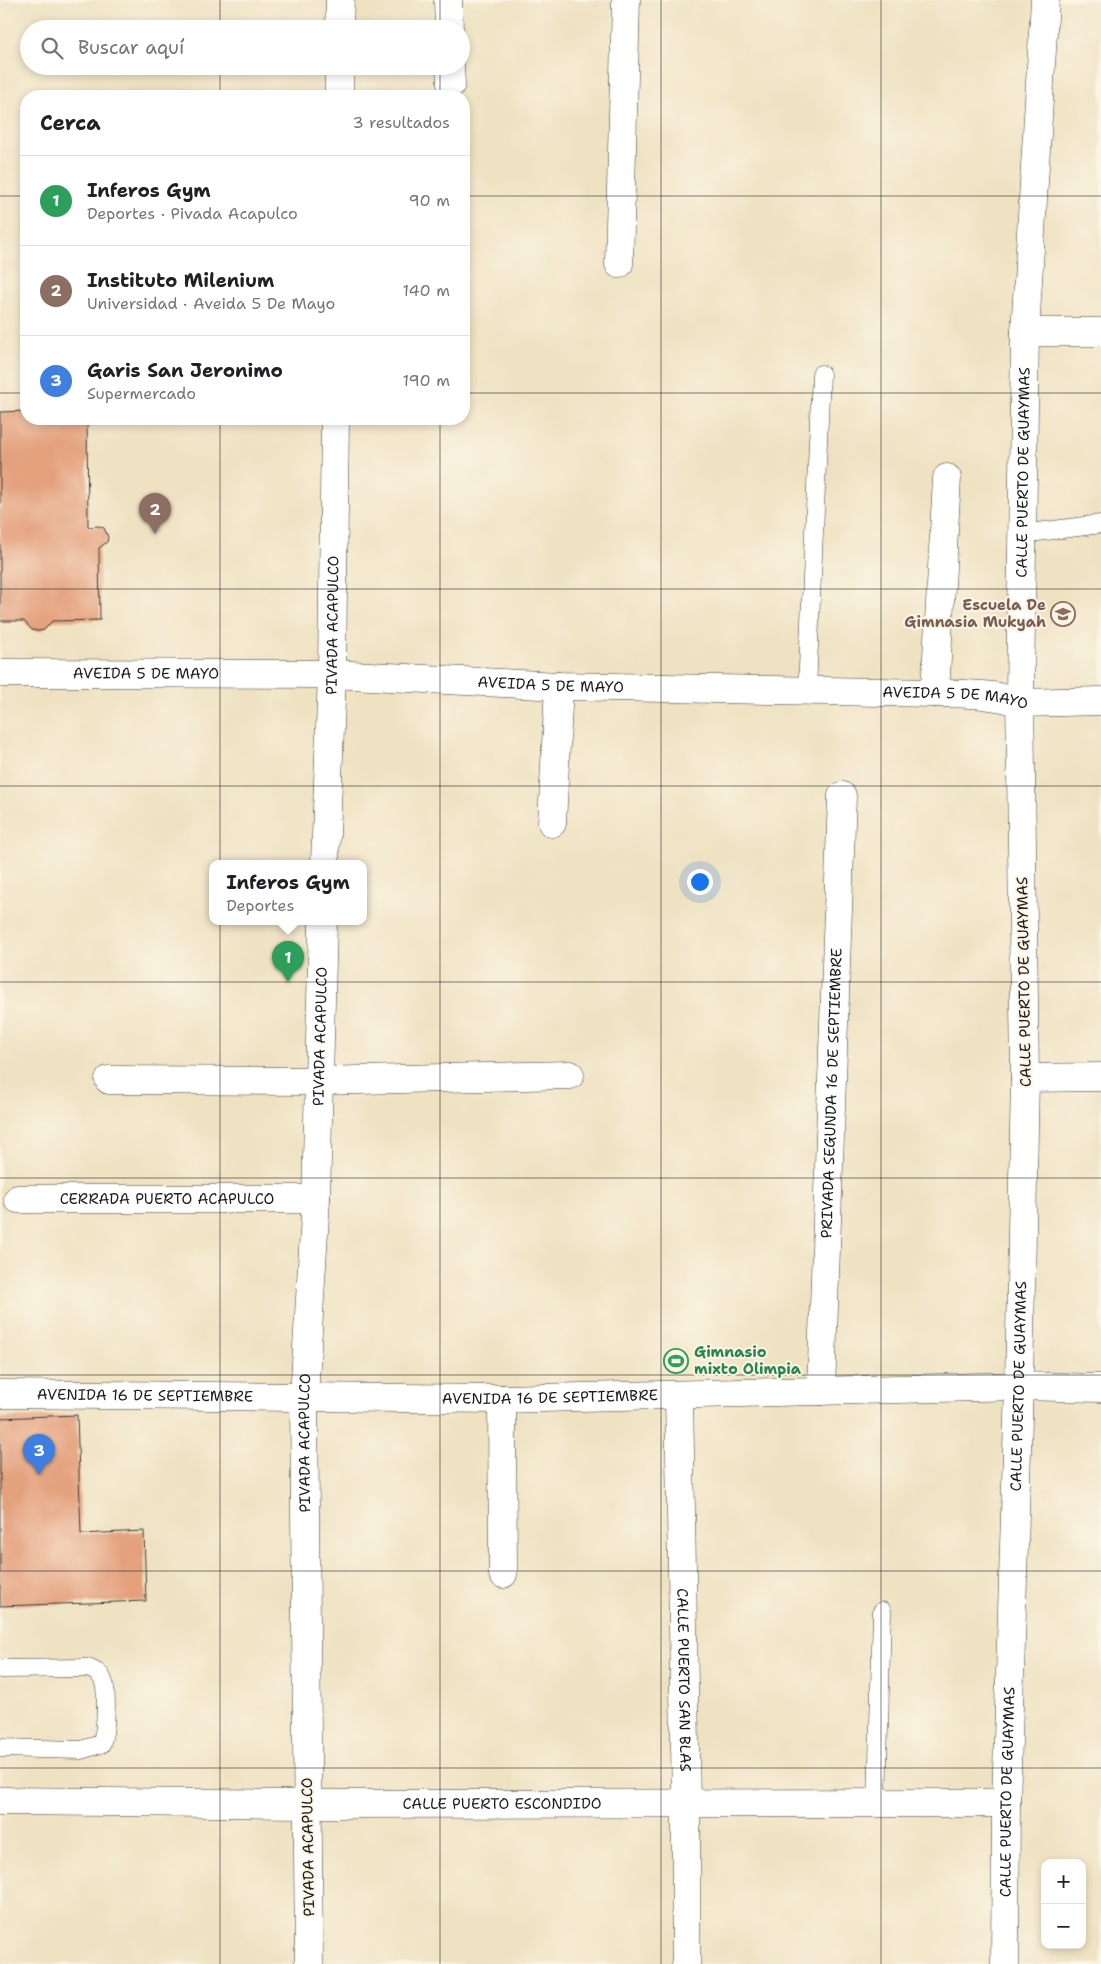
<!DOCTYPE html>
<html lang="es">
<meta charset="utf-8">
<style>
body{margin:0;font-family:"Shantell Sans",sans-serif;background:#f2f2f2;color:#202124}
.controls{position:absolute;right:15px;bottom:15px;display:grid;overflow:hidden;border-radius:10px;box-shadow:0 2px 8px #0003}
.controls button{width:45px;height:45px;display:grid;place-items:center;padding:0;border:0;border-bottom:1px solid #e0e0e0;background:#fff;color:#202124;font:25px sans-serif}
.you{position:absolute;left:699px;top:881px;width:18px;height:18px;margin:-12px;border:4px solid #fff;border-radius:50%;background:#1a73e8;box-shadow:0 0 0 8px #1a73e833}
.badge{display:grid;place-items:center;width:32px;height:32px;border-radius:50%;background:#111827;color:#fff;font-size:16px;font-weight:700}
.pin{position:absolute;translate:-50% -41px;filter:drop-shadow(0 1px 2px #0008)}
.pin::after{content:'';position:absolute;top:26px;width:18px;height:15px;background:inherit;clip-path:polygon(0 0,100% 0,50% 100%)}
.popup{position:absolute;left:209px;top:860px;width:158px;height:65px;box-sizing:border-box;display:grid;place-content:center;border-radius:10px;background:#fff;filter:drop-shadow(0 1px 4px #0005);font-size:16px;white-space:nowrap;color:#757577}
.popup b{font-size:19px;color:#202124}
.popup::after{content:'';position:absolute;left:50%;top:100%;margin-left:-10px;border:10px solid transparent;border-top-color:#fff}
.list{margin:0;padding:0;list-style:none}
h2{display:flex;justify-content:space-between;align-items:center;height:65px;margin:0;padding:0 20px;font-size:21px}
h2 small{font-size:16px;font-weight:400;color:#757577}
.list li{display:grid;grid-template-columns:32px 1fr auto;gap:15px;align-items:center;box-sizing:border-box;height:90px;padding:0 20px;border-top:1px solid #e0e0e0}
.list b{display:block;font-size:19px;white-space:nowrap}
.list p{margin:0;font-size:16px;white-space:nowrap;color:#757577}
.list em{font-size:16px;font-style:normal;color:#757577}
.icon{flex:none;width:28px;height:28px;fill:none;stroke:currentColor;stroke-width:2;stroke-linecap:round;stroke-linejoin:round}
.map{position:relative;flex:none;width:1101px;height:1964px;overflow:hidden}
.search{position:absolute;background:#fff;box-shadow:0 2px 8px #0003;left:20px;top:20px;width:450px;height:55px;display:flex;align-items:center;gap:12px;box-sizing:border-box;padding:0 18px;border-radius:28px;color:#757577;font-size:19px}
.panel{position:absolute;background:#fff;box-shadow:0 2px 8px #0003;left:20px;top:90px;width:450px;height:335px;border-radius:20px}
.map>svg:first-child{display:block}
.building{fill:#e4a17e}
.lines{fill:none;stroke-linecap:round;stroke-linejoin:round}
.service-casing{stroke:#3c3a35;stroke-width:19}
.minor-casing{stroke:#3c3a35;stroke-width:29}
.service{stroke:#fff;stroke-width:18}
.minor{stroke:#fff;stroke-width:28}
.grid{fill:none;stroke:#1c1c1c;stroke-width:1;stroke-opacity:0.55}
.labels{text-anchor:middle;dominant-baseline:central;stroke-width:4;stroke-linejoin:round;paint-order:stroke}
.street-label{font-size:15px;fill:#1c1c1c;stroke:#fcf5e5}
.education-label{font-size:15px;font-weight:bold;fill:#785e54;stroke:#fcf5e5;text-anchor:end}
.leisure-label{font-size:15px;font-weight:bold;fill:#27864d;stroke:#fcf5e5;text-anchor:start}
</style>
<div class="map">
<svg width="1101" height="1964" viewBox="0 0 1101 1964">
<rect width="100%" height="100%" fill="#fcf5e5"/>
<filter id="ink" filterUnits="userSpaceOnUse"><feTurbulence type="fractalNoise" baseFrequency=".02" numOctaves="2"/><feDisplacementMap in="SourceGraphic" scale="10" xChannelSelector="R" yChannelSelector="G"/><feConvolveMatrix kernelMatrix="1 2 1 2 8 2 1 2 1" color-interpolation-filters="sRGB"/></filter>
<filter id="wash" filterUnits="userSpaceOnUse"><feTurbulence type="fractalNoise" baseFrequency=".0096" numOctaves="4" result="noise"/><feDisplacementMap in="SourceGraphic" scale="20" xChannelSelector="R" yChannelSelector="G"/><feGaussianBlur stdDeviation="1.12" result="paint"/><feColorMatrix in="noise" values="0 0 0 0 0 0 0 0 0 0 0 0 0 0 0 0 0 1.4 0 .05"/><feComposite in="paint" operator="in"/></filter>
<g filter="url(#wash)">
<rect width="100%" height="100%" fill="#efe2c2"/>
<g id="blocks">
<path class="building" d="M26,411V419H87L88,527L99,526L104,528L108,537L107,542L99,548L100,620L52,621L44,630L38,631L32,630L24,621H0V412Z
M77,1415L81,1534L144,1531L146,1601L0,1606V1418Z"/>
</g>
</g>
<g filter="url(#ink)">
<use href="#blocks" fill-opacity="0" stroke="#3c3a35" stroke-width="1"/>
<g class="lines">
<defs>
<path id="service" d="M1022,534L1101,524
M807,690L821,374
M0,1669L88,1668C95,1671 100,1673 103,1680C108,1692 106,1733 101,1744L81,1750L0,1748
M877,1803L882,1611"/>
<g id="minor">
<path d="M448,0L449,29"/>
<path d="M339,29L340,0"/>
<path d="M450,66L451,84"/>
<path d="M339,96V66"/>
<path d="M619,264L626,0"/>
<path d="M1025,332H1101"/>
<path id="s1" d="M0,673L332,674L559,686L935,693C963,694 994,693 1021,703L1101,701"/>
<path d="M935,693L947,478"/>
<path d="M552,823L559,686"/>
<path id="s2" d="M325,863L332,674L335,419"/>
<path d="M1025,1078L1101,1077"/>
<path d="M109,1080L318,1081L570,1075"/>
<path id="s3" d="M18,1199H316"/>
<path id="s4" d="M821,1391L842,796"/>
<path id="s5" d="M0,1394L502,1399L1019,1386L1101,1388"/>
<path id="s6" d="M679,1395L686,1803V1964"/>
<path d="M502,1399L503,1574"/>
<path id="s7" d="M0,1801L308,1804L1006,1803"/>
<path id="s8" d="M309,1964L304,1397L316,1199L323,921"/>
<path id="s9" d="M1005,1964L1006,1803L1019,1386L1025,1078L1020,693L1025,332L1045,0"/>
</g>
</defs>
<use href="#service" class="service-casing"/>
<use href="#minor" class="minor-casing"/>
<use href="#service" class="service"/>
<use href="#minor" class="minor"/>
</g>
</g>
<path class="grid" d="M220,0V29M440,0V29M661,0V1964M881,0V1964M220,66V96M440,66V96M0,196H26M464,196H1101M0,393H26M464,393H1101M220,419V1964M440,419V1964M0,589H1101M0,786H1101M0,982H1101M0,1178H1101M0,1375H1101M0,1571H1101M0,1768H1101"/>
<defs>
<symbol id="school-ring" viewBox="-11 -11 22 22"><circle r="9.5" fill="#fcf5e5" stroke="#8d6e63" stroke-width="1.5"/><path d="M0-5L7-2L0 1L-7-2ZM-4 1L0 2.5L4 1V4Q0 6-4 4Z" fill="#8d6e63"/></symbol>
<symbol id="stadium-ring" viewBox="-11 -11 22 22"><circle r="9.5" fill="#fcf5e5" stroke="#2e9e5b" stroke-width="1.5"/><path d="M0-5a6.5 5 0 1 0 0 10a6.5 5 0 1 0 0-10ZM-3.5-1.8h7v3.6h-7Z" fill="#2e9e5b"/></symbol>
</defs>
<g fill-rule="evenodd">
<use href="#school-ring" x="1049" y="600" width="28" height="28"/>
<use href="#stadium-ring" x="662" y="1347" width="28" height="28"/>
</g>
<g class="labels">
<g class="street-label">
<text stroke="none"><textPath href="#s9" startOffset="1492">CALLE PUERTO DE GUAYMAS</textPath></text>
<text stroke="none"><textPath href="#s2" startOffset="238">PIVADA ACAPULCO</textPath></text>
<text stroke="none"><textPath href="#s1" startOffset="146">AVEIDA 5 DE MAYO</textPath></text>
<text stroke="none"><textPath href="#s1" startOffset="551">AVEIDA 5 DE MAYO</textPath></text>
<text stroke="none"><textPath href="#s1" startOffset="956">AVEIDA 5 DE MAYO</textPath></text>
<text transform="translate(1024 982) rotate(-91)">CALLE PUERTO DE GUAYMAS</text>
<text stroke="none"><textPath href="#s8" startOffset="928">PIVADA ACAPULCO</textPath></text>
<text stroke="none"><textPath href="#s4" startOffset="298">PRIVADA SEGUNDA 16 DE SEPTIEMBRE</textPath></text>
<text stroke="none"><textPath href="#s3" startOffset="149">CERRADA PUERTO ACAPULCO</textPath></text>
<text stroke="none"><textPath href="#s9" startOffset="578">CALLE PUERTO DE GUAYMAS</textPath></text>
<text stroke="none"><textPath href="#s5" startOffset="145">AVENIDA 16 DE SEPTIEMBRE</textPath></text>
<text stroke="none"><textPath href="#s5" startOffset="550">AVENIDA 16 DE SEPTIEMBRE</textPath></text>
<text stroke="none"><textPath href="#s8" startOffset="521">PIVADA ACAPULCO</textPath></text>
<text stroke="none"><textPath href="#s6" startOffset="285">CALLE PUERTO SAN BLAS</textPath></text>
<text stroke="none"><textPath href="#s9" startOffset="172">CALLE PUERTO DE GUAYMAS</textPath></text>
<text stroke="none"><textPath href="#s7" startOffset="502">CALLE PUERTO ESCONDIDO</textPath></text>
<text transform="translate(308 1847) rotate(-91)">PIVADA ACAPULCO</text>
</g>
<g class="education-label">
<text x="1046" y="605">Escuela De<tspan x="1046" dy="17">Gimnasia Mukyah</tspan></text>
</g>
<g class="leisure-label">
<text x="694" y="1352">Gimnasio<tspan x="694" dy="17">mixto Olimpia</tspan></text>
</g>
</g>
</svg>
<div class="controls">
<button>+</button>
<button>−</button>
</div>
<div class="you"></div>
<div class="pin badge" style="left:288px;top:982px;background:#2e9e5b">1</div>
<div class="popup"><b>Inferos Gym</b>Deportes</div>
<div class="pin badge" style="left:155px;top:534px;background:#8d6e63">2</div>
<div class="pin badge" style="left:39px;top:1475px;background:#3f7fe0">3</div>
<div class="search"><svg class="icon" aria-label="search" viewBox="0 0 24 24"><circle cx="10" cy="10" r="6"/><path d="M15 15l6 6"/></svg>Buscar aquí</div>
<section class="panel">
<h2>Cerca<small>3 resultados</small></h2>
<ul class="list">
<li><span class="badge" style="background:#2e9e5b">1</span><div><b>Inferos Gym</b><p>Deportes · Pivada Acapulco</p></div><em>90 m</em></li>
<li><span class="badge" style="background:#8d6e63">2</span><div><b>Instituto Milenium</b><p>Universidad · Aveida 5 De Mayo</p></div><em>140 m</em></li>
<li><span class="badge" style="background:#3f7fe0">3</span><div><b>Garis San Jeronimo</b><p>Supermercado</p></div><em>190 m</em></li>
</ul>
</section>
</div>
